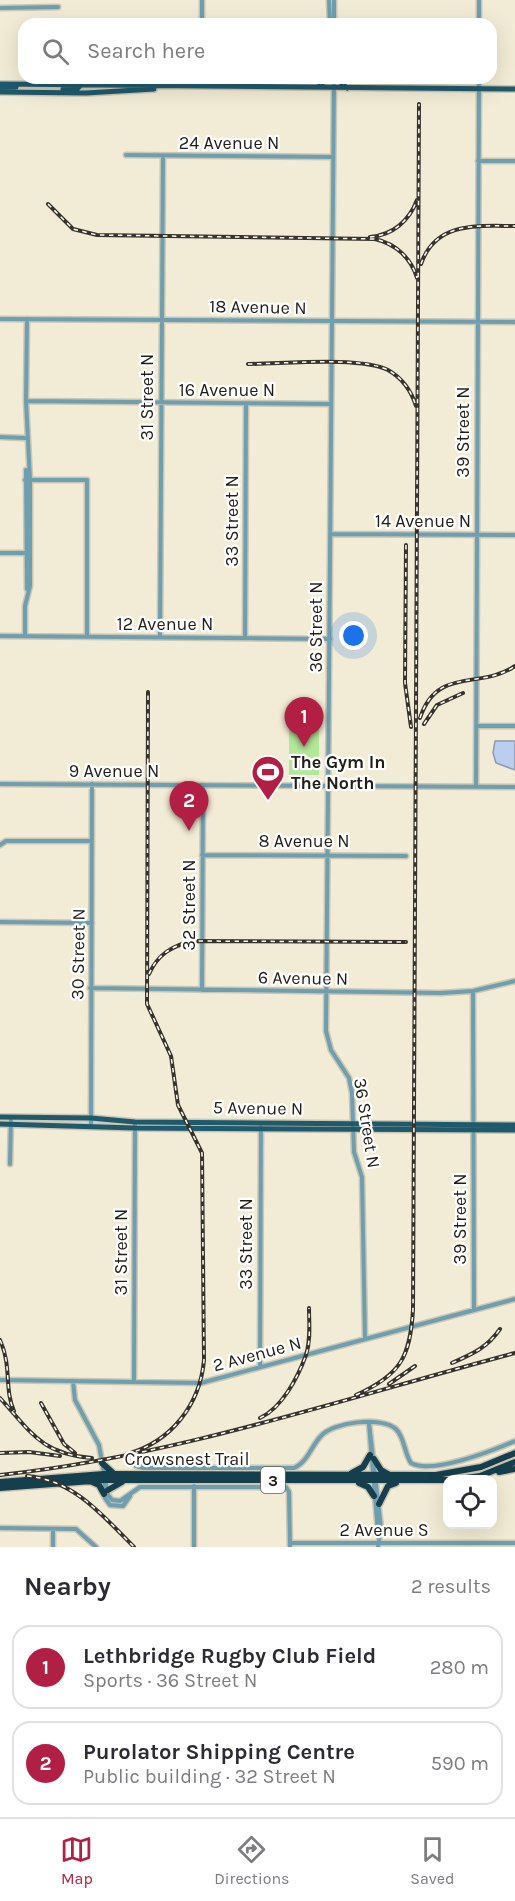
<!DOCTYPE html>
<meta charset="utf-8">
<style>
body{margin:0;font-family:Karla,sans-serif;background:#f2f2f3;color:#2b2b33}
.controls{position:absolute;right:18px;bottom:18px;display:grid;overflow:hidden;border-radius:12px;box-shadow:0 6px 24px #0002}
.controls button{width:54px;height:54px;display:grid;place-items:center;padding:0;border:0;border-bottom:2px solid #e1e1e2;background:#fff;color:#2b2b33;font:30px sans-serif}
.you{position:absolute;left:354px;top:636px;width:21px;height:21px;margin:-15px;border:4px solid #fff;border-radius:50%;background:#1a73e8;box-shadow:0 0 0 9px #1a73e833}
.badge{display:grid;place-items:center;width:39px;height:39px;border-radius:50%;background:#b21f44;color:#fff;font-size:20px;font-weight:700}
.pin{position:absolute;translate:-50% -50px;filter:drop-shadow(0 2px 3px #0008)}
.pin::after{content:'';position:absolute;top:32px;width:21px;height:18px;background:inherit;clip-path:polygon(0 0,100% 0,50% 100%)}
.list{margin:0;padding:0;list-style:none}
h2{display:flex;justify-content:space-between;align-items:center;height:78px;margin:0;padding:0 24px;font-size:26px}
h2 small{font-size:20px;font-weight:400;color:#7c7c81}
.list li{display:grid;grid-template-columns:39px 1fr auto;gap:18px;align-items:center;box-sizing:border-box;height:84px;margin:0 12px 12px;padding:0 12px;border:2px solid #e1e1e2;border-radius:18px}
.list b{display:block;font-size:22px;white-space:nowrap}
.list p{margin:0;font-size:20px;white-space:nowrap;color:#7c7c81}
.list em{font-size:20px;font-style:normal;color:#7c7c81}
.icon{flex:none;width:33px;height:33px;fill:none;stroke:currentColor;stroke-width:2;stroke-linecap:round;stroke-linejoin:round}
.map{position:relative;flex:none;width:515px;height:1547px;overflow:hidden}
.search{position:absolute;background:#fff;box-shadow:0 6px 24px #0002;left:18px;right:18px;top:18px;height:66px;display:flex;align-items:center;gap:15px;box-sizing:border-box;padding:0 21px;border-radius:18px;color:#7c7c81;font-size:22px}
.sheet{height:270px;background:#fff}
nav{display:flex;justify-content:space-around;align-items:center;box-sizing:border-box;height:84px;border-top:2px solid #e1e1e2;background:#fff;font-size:16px;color:#7c7c81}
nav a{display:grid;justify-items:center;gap:3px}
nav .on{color:#b21f44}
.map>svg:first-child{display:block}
.green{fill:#b1e899}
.water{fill:#bccef0;stroke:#8e99af;stroke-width:1.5}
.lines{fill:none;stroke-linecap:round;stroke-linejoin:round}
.minor-casing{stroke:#ccc6b3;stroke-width:7}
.major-casing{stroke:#ccc6b3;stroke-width:8}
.highway-casing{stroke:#ccc6b3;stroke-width:9}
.minor{stroke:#6e9fb1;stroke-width:4}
.major{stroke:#1f596c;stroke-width:5}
.highway{stroke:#153f4d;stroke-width:6}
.rail-casing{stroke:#37332a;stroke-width:4}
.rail{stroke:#fff;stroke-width:1.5;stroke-dasharray:4.5;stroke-linecap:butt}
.labels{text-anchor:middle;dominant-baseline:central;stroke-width:4.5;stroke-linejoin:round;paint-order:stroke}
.shield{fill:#fff;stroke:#64625c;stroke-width:1.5}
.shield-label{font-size:16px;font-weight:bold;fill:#211e16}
.street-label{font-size:18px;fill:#211e16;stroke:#fff}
.poi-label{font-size:18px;font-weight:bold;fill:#211e16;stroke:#fff;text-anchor:start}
</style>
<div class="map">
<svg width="515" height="1547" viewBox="0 0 515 1547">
<rect width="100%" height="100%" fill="#f2ebd5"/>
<path class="green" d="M289,719H319V775H289Z"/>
<path class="water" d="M495,741H515V770L496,763L493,753Z"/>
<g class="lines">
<defs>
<path id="minor" d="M329,0L330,24
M334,0V24
M479,0V24
M0,8L58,7
M202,24V0
M334,78L326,1031L331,1050L349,1078L352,1093L354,1152L362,1177L365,1338
M126,155L332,157
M478,161H515
M0,319L515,322
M27,319L26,401L330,404
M0,437L25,438
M26,470L27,589
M25,480H87V637
M330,534L515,535
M0,553H26
M0,636L330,639
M25,636V606L30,586V480L26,401
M160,637L163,157
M245,638L246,404
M477,726H515
M0,784L515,787
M476,786L479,78
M0,845L6,841H92
M202,855L406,856
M0,922L92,923
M90,988L441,993L473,991L515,981
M202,990L203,785
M473,991L474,1309
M91,1125L92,784
M10,1164L11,1118
M260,1365L261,1127
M0,1380L201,1383L515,1299
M73,1381L75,1400L99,1445L108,1495L112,1500L120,1501L140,1487H286L289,1492L290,1547
M134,1382L135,1122
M369,1423L381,1528L378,1547
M369,1424L378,1533
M136,1466L143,1468H294C308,1462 311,1446 321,1436C333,1422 381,1416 396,1429C405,1438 404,1453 411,1463C432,1475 494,1450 515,1441
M105,1480V1498L110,1505L123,1506L130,1496
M0,1528L76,1529L96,1547
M53,1529V1547
M290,1543H515
M194,1547V1486"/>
<path id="major" d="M336,78L347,88
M0,84L515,89
M0,87H16
M318,87L328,78
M63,89H77L81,85
M0,92L86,93L154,89
M0,1117L91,1118L135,1122L515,1125
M0,1124L135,1128L515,1130"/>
<path id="highway" d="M374,1459L381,1470L388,1474
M102,1463L113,1473
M499,1472L515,1469
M352,1473L363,1467L370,1455
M452,1480L480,1476L515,1462
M90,1481L99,1485L104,1494
M0,1482L104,1474L436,1475L481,1467L515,1453
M359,1483L368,1487L374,1496
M0,1488L105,1480H448
M108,1490L122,1482
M379,1504L388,1486L396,1483"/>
</defs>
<use href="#minor" class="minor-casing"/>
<use href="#major" class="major-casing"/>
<use href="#highway" class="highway-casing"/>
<use href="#minor" class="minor"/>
<use href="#major" class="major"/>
<use href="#highway" class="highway"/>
<defs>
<path id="rail" d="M48,204L73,229L97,235L375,239C396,244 411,258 417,278
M370,237C393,235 409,221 417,200
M421,264C436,221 478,226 515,226
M248,364C282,364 360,356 388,370C402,378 411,390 416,406
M406,545L405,683L411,727
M420,718C437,666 480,690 515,666
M424,724L437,705L463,693
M149,974C158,954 171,947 191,941L406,942
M0,1340C12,1366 4,1389 14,1411
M452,1363C472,1354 487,1348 500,1329
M389,1384L415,1366
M356,1395C400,1375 410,1358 413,1310L419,104
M0,1398C31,1432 41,1454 92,1458
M41,1403L64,1444L75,1453
M260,1418C282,1408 298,1377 306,1355C311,1340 309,1323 309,1308
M0,1453L29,1452L60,1456
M127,1454C171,1442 200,1405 204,1360L202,1153L178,1105L171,1056L147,1004L148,692
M0,1475C176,1456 345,1398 515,1353
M27,1476C74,1480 103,1516 134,1547"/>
</defs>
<use href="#rail" class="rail-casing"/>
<use href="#rail" class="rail"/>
</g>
<defs>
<symbol id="stadium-pin" viewBox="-11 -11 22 30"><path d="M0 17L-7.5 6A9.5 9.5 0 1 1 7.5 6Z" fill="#b21f44" stroke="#fff"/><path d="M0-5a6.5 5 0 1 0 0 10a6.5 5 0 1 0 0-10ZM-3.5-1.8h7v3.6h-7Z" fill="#fff"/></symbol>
</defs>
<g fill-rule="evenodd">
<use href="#stadium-pin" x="249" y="753" width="38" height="52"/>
</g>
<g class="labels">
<rect class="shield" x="261" y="1467" width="24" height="26" rx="4.5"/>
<g class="shield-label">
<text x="273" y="1480">3</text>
</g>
<g class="street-label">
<text x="229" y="143">24 Avenue N</text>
<text transform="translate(258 307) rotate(1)">18 Avenue N</text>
<text x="227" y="390">16 Avenue N</text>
<text transform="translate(147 397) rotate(-90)">31 Street N</text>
<text transform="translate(463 432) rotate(-90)">39 Street N</text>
<text transform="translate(232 521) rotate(-90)">33 Street N</text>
<text x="423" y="521">14 Avenue N</text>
<text x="165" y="624">12 Avenue N</text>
<text transform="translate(316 627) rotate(-90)">36 Street N</text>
<text x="114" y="771">9 Avenue N</text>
<text x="304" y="841">8 Avenue N</text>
<text transform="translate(189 905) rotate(-90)">32 Street N</text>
<text transform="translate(78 954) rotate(-89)">30 Street N</text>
<text transform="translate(303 978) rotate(1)">6 Avenue N</text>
<text transform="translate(258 1108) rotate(1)">5 Avenue N</text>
<text transform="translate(367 1123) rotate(81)">36 Street N</text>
<text transform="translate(460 1219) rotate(-90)">39 Street N</text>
<text transform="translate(246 1244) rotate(-90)">33 Street N</text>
<text transform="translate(121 1252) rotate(-90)">31 Street N</text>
<text transform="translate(257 1354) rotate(-15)">2 Avenue N</text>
<text x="187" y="1459">Crowsnest Trail</text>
<text x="384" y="1530">2 Avenue S</text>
</g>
<g class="poi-label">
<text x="291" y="762">The Gym In<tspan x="291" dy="21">The North</tspan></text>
</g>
</g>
</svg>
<div class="controls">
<button><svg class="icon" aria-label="locate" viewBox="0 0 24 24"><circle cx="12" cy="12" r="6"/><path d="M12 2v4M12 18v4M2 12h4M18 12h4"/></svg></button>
</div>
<div class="you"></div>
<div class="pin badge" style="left:304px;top:747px">1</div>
<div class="pin badge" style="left:189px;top:831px">2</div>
<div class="search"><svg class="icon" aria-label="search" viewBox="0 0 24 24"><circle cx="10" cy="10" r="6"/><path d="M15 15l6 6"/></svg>Search here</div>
</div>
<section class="sheet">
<h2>Nearby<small>2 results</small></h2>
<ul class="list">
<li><span class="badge">1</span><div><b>Lethbridge Rugby Club Field</b><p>Sports · 36 Street N</p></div><em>280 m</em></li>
<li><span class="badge">2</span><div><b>Purolator Shipping Centre</b><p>Public building · 32 Street N</p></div><em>590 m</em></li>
</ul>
</section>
<nav>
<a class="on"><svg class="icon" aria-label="map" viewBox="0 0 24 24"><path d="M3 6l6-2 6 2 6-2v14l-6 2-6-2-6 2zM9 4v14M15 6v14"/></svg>Map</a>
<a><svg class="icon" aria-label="directions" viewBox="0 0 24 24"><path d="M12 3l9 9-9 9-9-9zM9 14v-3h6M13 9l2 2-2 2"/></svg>Directions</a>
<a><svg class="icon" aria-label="saved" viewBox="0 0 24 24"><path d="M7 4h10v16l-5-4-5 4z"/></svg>Saved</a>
</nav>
